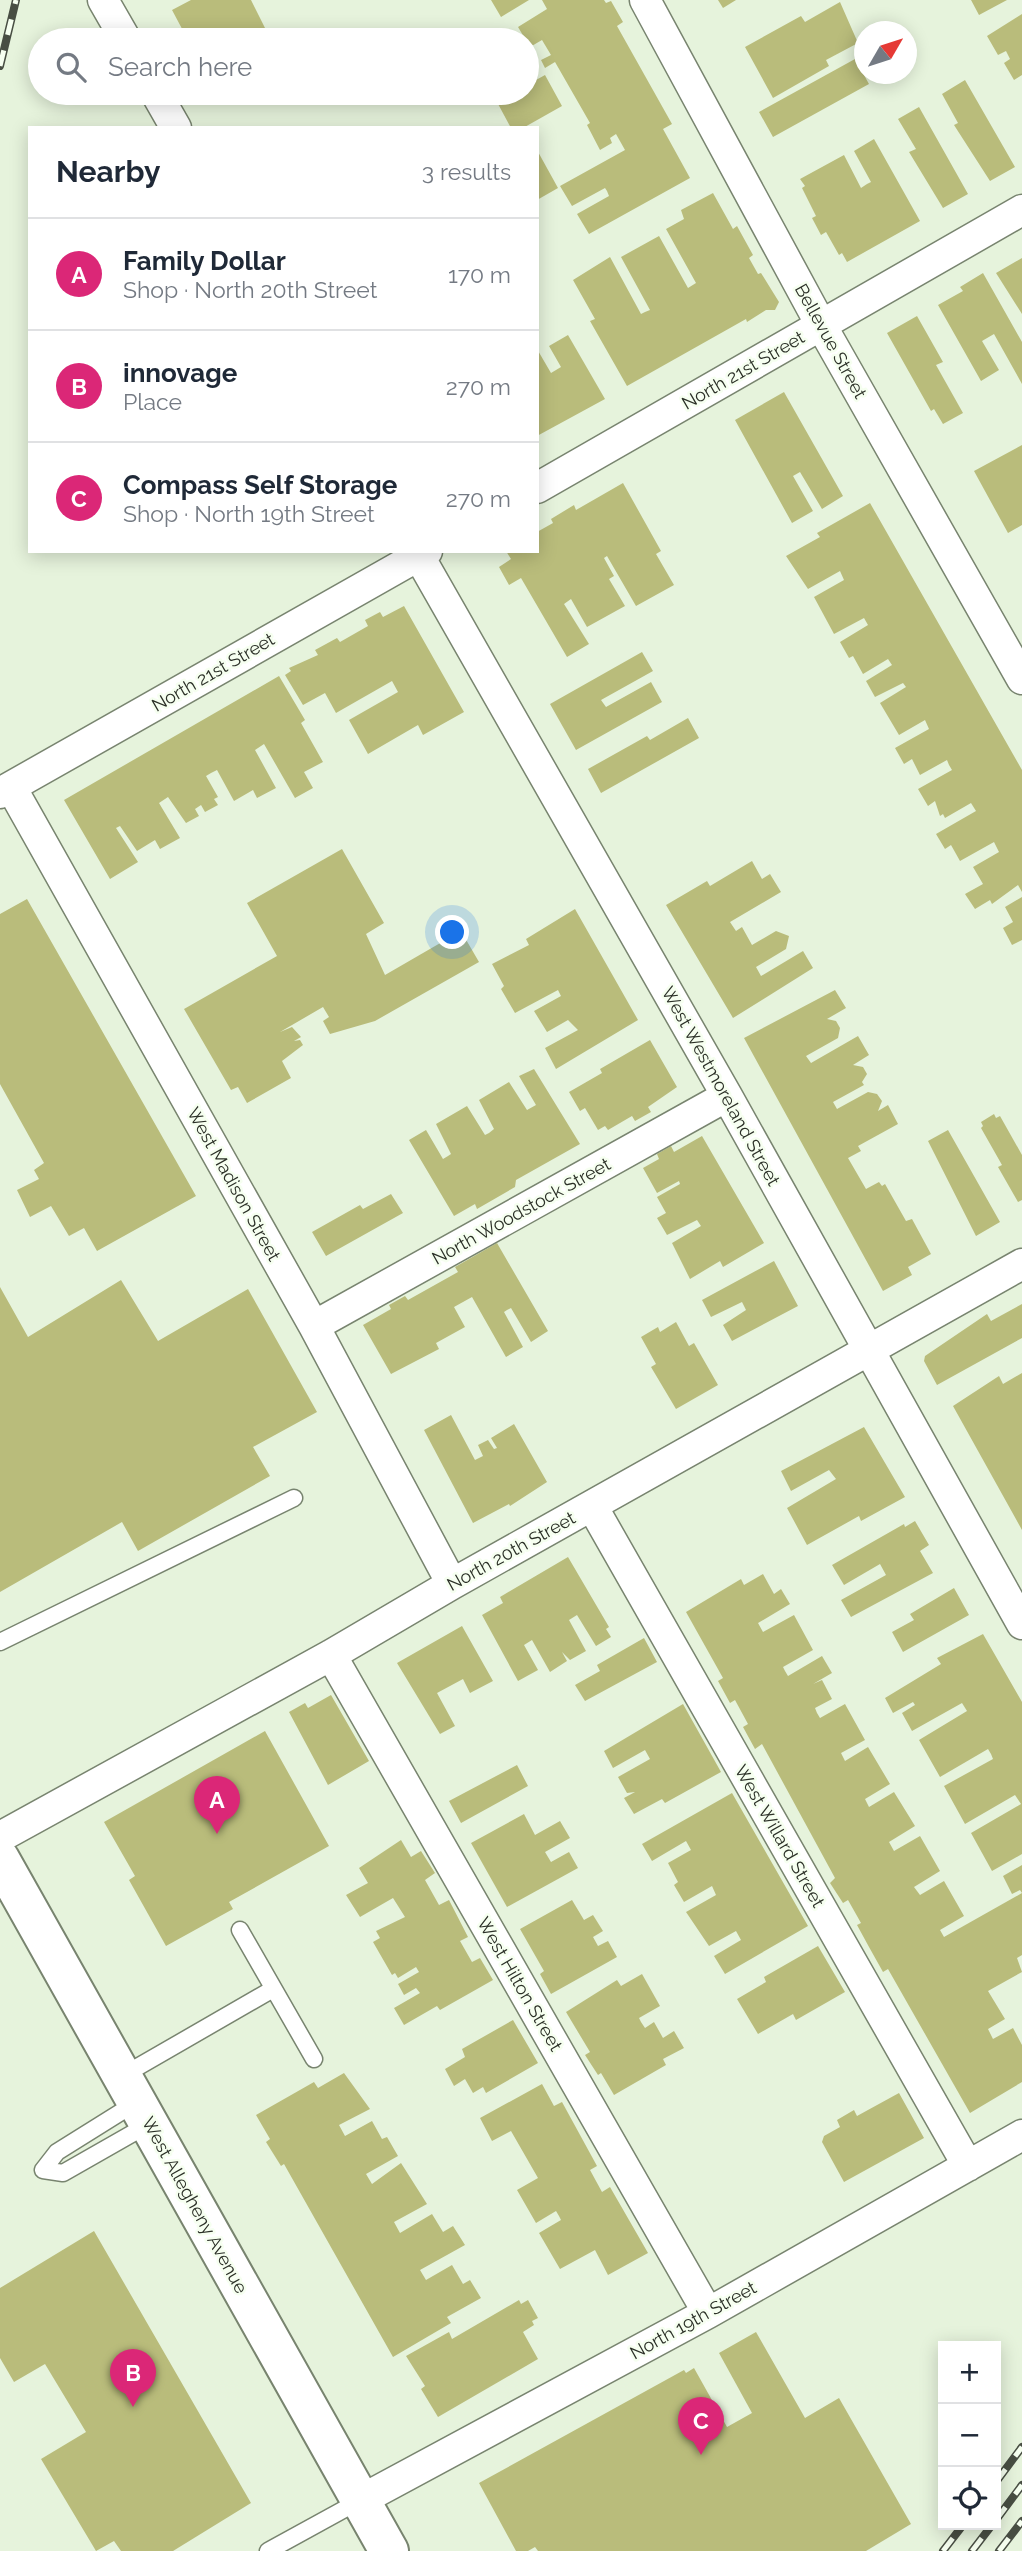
<!DOCTYPE html>
<meta charset="utf-8">
<style>
body{margin:0;font-family:Raleway,sans-serif;background:#f6f6f7;color:#1f2937}
.controls{position:absolute;right:21px;bottom:21px;display:grid;overflow:hidden;border-radius:0px;box-shadow:0 4px 18px #0003}
.controls button{width:63px;height:63px;display:grid;place-items:center;padding:0;border:0;border-bottom:2px solid #e0e1e3;background:#fff;color:#1f2937;font:35px sans-serif}
.compass{position:absolute;left:854px;top:21px;width:63px;height:63px;border-radius:50%;background:#fff;box-shadow:0 4px 18px #0003;rotate:51deg}
.you{position:absolute;left:453px;top:933px;width:24px;height:24px;margin:-18px;border:5px solid #fff;border-radius:50%;background:#1a73e8;box-shadow:0 0 0 10px #1a73e833}
.badge{display:grid;place-items:center;width:46px;height:46px;border-radius:50%;background:#db2777;color:#fff;font-size:23px;font-weight:700}
.pin{position:absolute;translate:-50% -58px;filter:drop-shadow(0 2px 4px #0008)}
.pin::after{content:'';position:absolute;top:37px;width:24px;height:21px;background:inherit;clip-path:polygon(0 0,100% 0,50% 100%)}
.list{margin:0;padding:0;list-style:none}
h2{display:flex;justify-content:space-between;align-items:center;height:91px;margin:0;padding:0 28px;font-size:30px}
h2 small{font-size:23px;font-weight:400;color:#747a83}
.list li{display:grid;grid-template-columns:46px 1fr auto;gap:21px;align-items:center;box-sizing:border-box;height:112px;padding:0 28px;border-top:2px solid #e0e1e3}
.list b{display:block;font-size:26px;white-space:nowrap}
.list p{margin:0;font-size:23px;white-space:nowrap;color:#747a83}
.list em{font-size:23px;font-style:normal;color:#747a83}
.icon{flex:none;width:38px;height:38px;fill:none;stroke:currentColor;stroke-width:2;stroke-linecap:round;stroke-linejoin:round}
.map{position:relative;flex:none;width:1022px;height:2551px;overflow:hidden}
.search{position:absolute;background:#fff;box-shadow:0 4px 18px #0003;left:28px;top:28px;width:511px;height:77px;display:flex;align-items:center;gap:18px;box-sizing:border-box;padding:0 24px;border-radius:38px;color:#747a83;font-size:26px}
.panel{position:absolute;background:#fff;box-shadow:0 4px 18px #0003;left:28px;top:126px;width:511px;height:427px;border-radius:0px}
.map>svg:first-child{display:block}
.building{fill:#b9bc7b}
.lines{fill:none;stroke-linecap:round;stroke-linejoin:round}
.service-casing{stroke:#78846f;stroke-width:19}
.minor-casing{stroke:#78846f;stroke-width:33}
.secondary-casing{stroke:#78846f;stroke-width:42}
.service{stroke:#fff;stroke-width:16}
.minor{stroke:#fff;stroke-width:30}
.secondary{stroke:#fff;stroke-width:38}
.rail-casing{stroke:#484e43;stroke-width:8}
.rail{stroke:#f6fff0;stroke-width:5;stroke-dasharray:16;stroke-linecap:butt}
.labels{text-anchor:middle;dominant-baseline:central;stroke-width:5;stroke-linejoin:round;paint-order:stroke}
.street-label{font-size:18px;fill:#2b3027;stroke:#f6fff0}
</style>
<div class="map">
<svg width="1022" height="2551" viewBox="0 0 1022 2551">
<rect width="100%" height="100%" fill="#e6f3dc"/>
<path class="building" d="M191,0H251L267,32L253,40H188L172,10Z
M491,0H529L501,17Z
M542,0H604L606,3L611,1L623,22L617,26L672,124L663,129L690,178L589,234L577,214L609,196L607,191L605,188L572,206L560,186L625,150L616,134L610,138L612,143L600,150L587,125L590,123L555,62L545,68L541,60L551,55L542,40L530,47L518,27L547,9Z
M718,0H736L723,8Z
M971,0H1007L979,15Z
M840,2L858,43L826,60L829,66L773,98L745,47L801,16L805,22Z
M1022,14V75L1014,80L1004,63L1010,59L1006,51L998,55L987,36Z
M855,59L869,84L773,137L759,112Z
M545,75L562,106L523,128H511L497,102L513,93H527V85Z
M965,80L1015,167L990,181L954,125L958,123L942,94Z
M919,107L968,194L943,208L909,152L916,149L898,119Z
M874,139L920,221L847,262L842,253L839,255L826,232L821,235L812,218L816,216L802,188L805,186L800,179L844,155L861,188L867,184L871,182L854,151Z
M537,150L558,188L537,200Z
M713,193L733,229L737,226L753,255L749,258L758,274L761,273L779,302L775,310H766L747,322L746,319L627,386L590,321L595,319L573,280L610,257L641,314L645,312L650,310L621,257L659,236L688,288L696,283L666,229L684,219L681,210Z
M1022,258V314L996,273Z
M983,273L1022,342V384L994,334L982,341L999,370L981,381L938,305L963,291L960,287Z
M917,316L943,362L936,365L963,413L943,424L934,409L931,411L887,333Z
M568,335L605,399L537,436V349L551,373L561,367L549,346Z
M784,392L843,496L822,509L800,472L793,476L813,511L792,523L735,420Z
M1022,445V525L1008,533L974,471Z
M623,483L661,551L656,554L674,585L636,606L607,556L604,558L614,576L609,579L625,606L587,627L571,599L564,604L589,644L567,657L521,578L509,585L499,567L511,559L506,551H537V532L553,523L551,519L574,505L576,510Z
M870,503L1022,770V892L1018,885L992,904L990,900L975,909L965,894L983,884L973,867L999,852L994,842L960,861L951,845L945,849L936,834L976,811L971,803L945,818L943,814L940,816L935,801L928,806L918,789L952,770L949,765L947,760L920,775L912,759L904,764L895,748L929,729L925,720L899,735L880,703L906,687L903,683L875,697L866,681L892,665L888,659L863,674L853,656L849,658L840,642L868,625L864,618L834,634L814,597L844,580L840,571L808,589L786,556L820,537L817,533Z
M404,606L464,712L423,735L418,725L368,754L349,720L398,692L392,681L336,713L325,693L303,705L285,675L291,671L289,668L318,655L315,650L337,638L340,642L368,626L365,620L380,612L383,617Z
M642,652L653,671L601,700L606,707L651,682L662,702L576,750L550,704Z
M279,676L305,720L301,723L323,762L304,772L313,788L295,798L264,744L255,750L276,788L257,798L253,790L234,801L217,770L211,773L206,776L218,797L214,799L218,805L205,812L201,805L195,809L199,816L186,823L168,797L159,803L180,838L160,849L155,840L137,851L120,826L116,828L138,862L110,879L64,800Z
M688,718L699,738L601,793L588,769L647,736L650,740Z
M342,849L384,923L366,934L385,975L461,931L479,962L375,1021L330,1034L323,1021L329,1017L323,1007L280,1032L292,1027L301,1037L294,1041L300,1040L303,1045L282,1061L291,1078L247,1103L238,1087L231,1090L184,1009L277,956L247,903Z
M752,861L762,879L770,874L781,892L730,922L736,931L742,927L752,945L776,931L789,936L786,949L756,967L761,976L803,951L813,968L733,1018L666,905L707,881L710,886Z
M1022,897V940L1012,945L1003,928L1013,922L1005,907Z
M27,899L196,1196L97,1251L84,1228L69,1236L51,1206L30,1217L17,1190L39,1179L34,1170L44,1163L0,1084V914Z
M575,909L638,1020L556,1069L545,1048L578,1030L568,1020L547,1032L534,1011L561,996L558,990L515,1013L501,989L504,986L492,964L529,945L526,939Z
M835,990L846,1008L827,1019L836,1021L840,1028L838,1038L806,1056L811,1063L858,1036L869,1055L853,1065L863,1067L867,1074L862,1082L864,1085L833,1102L837,1109L868,1092L877,1094L882,1101L878,1111L888,1105L898,1124L858,1146L861,1151L848,1158L866,1189L879,1182L882,1186L885,1184L906,1221L912,1219L931,1254L908,1267L912,1275L883,1291L744,1038Z
M650,1040L677,1087L648,1107L651,1112L635,1121L632,1116L608,1130L605,1126L598,1130L585,1108L580,1111L569,1092L602,1073L600,1069Z
M534,1069L580,1144L516,1180L515,1187L477,1209L475,1204L454,1216L409,1140L426,1130L443,1159L448,1156L451,1154L436,1124L467,1106L485,1135L489,1133L494,1129L479,1100L509,1082L527,1110L536,1105L519,1076Z
M994,1114L996,1118L1000,1116L1022,1155V1200L1018,1202L998,1167L1002,1165L981,1128L983,1126L981,1122Z
M948,1130L1000,1222L976,1236L928,1141Z
M702,1136L764,1243L723,1267L720,1261L690,1279L672,1243L701,1226L697,1220L667,1235L657,1218L666,1213L657,1197L680,1184L679,1181L657,1193L643,1168L659,1159L657,1154L671,1146L674,1152Z
M391,1194L403,1213L326,1256L312,1232L360,1205L363,1209Z
M497,1243L548,1331L531,1342L511,1308L507,1310L504,1312L523,1347L506,1357L472,1297L454,1307L465,1327L436,1343L439,1349L391,1374L363,1325L391,1309L389,1305L405,1296L408,1300L458,1272L455,1267Z
M774,1261L798,1306L732,1341L723,1325L746,1310L742,1302L711,1317L702,1300Z
M121,1280L158,1341L248,1289L317,1412L253,1447L270,1476L138,1551L122,1522L0,1592V1287L28,1337Z
M1022,1304V1338L937,1385L924,1361L925,1356L987,1314L991,1321Z
M676,1322L689,1346L694,1343L718,1385L676,1409L651,1367L656,1364L641,1337L658,1327L660,1332Z
M1022,1373V1530L953,1406L999,1376L1003,1384Z
M451,1415L475,1460L483,1456L478,1445L488,1440L494,1449L497,1448L491,1438L514,1424L547,1482L510,1506L509,1504L473,1523L424,1430Z
M864,1427L905,1497L861,1521L859,1516L807,1545L787,1508L836,1479L829,1470L791,1491L781,1471Z
M915,1521L929,1545L920,1551L933,1573L851,1617L841,1600L886,1575L880,1564L844,1585L832,1565L904,1524L905,1527Z
M568,1557L609,1627L606,1629L611,1637L596,1646L577,1615L569,1620L586,1651L570,1660L562,1652L567,1661L550,1672L532,1640L524,1645L538,1670L518,1681L482,1615L503,1603L500,1597Z
M763,1574L774,1594L781,1589L790,1604L758,1623L763,1632L794,1615L813,1650L783,1667L785,1671L788,1676L822,1656L832,1673L813,1684L822,1680L832,1699L815,1708L817,1713L820,1718L845,1704L865,1740L841,1753L845,1761L868,1747L890,1784L865,1799L869,1807L894,1792L915,1826L889,1842L894,1851L920,1836L940,1871L914,1887L920,1895L944,1881L964,1916L940,1930L944,1937L1022,1893L1020,1890L1012,1894L1003,1876L1022,1865V1955L1017,1958L1022,1972L988,1991L1005,2019L988,2029L993,2039L1013,2028L1022,2045V2082L970,2113L888,1969L883,1972L869,1947L857,1925L861,1923L848,1900L843,1903L830,1883L835,1878L762,1744L755,1749L743,1727L748,1724L735,1700L730,1703L718,1681L723,1678L686,1612L741,1579L744,1585Z
M954,1588L969,1615L903,1652L892,1632L914,1620L910,1614Z
M462,1626L493,1681L470,1693L463,1679L437,1693L455,1726L440,1734L397,1663Z
M983,1634L1022,1702V1854L992,1871L971,1833L1021,1804L1015,1795L965,1824L944,1786L993,1759L991,1754L988,1749L940,1777L919,1740L967,1711L962,1703L912,1731L902,1713L915,1705L913,1702L893,1713L885,1698L941,1664L937,1658Z
M644,1638L657,1662L585,1701L575,1685L600,1671L597,1665Z
M331,1695L369,1761L328,1785L289,1712L305,1703L308,1708Z
M683,1704L721,1772L665,1803L662,1799L634,1814L624,1798L635,1792L627,1793L618,1777L650,1759L645,1750L613,1768L604,1751Z
M265,1731L329,1846L229,1902L233,1909L166,1946L129,1880L135,1876L104,1822Z
M517,1765L528,1786L461,1823L449,1801Z
M732,1793L808,1926L725,1974L714,1956L741,1940L736,1931L709,1946L686,1912L716,1895L712,1886L684,1902L674,1885L678,1882L668,1863L691,1850L686,1841L652,1861L642,1844Z
M524,1814L535,1835L560,1821L570,1838L545,1852L551,1862L569,1852L578,1868L507,1907L471,1843Z
M401,1840L411,1857L421,1851L435,1873L425,1880L439,1905L449,1900L468,1937L460,1941L472,1962L480,1958L493,1980L440,2010L437,2006L404,2025L394,2008L420,1993L416,1988L404,1995L398,1984L419,1972L416,1967L398,1978L395,1973L392,1975L373,1942L380,1938L376,1931L405,1917L393,1898L360,1917L346,1895L368,1883L359,1868Z
M572,1900L584,1920L593,1915L603,1931L593,1937L598,1946L608,1941L617,1957L551,1994L540,1974L544,1971L520,1929Z
M818,1946L845,1992L796,2020L793,2014L758,2034L737,1999L766,1982L764,1977Z
M642,1974L660,2006L639,2018L641,2022L645,2028L654,2022L663,2038L674,2031L684,2048L663,2059L666,2065L614,2095L601,2073L598,2075L585,2055L590,2052L566,2012L617,1980L621,1986Z
M513,2020L538,2063L486,2093L483,2087L473,2093L465,2079L454,2086L445,2069L465,2057L462,2049Z
M344,2073L370,2109L339,2125L345,2136L372,2121L382,2139L387,2137L398,2156L366,2174L372,2184L401,2163L427,2204L394,2222L400,2233L432,2214L443,2232L453,2226L465,2245L420,2270L426,2280L452,2265L463,2284L470,2280L481,2298L447,2317L451,2323L393,2357L284,2164L281,2166L266,2142L270,2139L256,2115L314,2082L318,2088Z
M542,2084L554,2106L562,2102L597,2166L590,2170L602,2192L610,2187L648,2253L608,2275L595,2250L560,2269L539,2233L561,2220L559,2216L556,2211L536,2223L517,2190L538,2178L511,2131L492,2141L480,2118Z
M899,2093L924,2138L844,2182L822,2142L824,2136L840,2127L837,2120L854,2110L857,2116Z
M94,2231L251,2503L173,2551H121L114,2541L96,2551L41,2459L86,2432L45,2364L14,2382L0,2358V2288Z
M519,2300L521,2304L528,2300L538,2318L532,2321L534,2325L523,2332L538,2359L438,2417L421,2389L425,2386L406,2356L449,2332L452,2339Z
M756,2332L805,2418L839,2398L911,2524L866,2551H538L535,2547L528,2551H516L479,2483L684,2370L686,2373L694,2368L727,2427L752,2413L719,2353Z"/>
<g class="lines">
<defs>
<path id="service" d="M0,1642L294,1498
M240,1930L314,2059
M122,2076L273,1989
M43,2170L63,2173L149,2124
M43,2170L57,2152L137,2102
M268,2551L361,2500"/>
<path id="minor" d="M103,0L126,40
M645,0L821,325L1022,679
M156,93L176,128
M537,488L1022,210
M416,551L727,1096L1022,1624
M11,787L314,1326L452,1584
M0,793L427,551
M314,1326L727,1096
M592,1506L968,2166
M331,1655L708,2313
M0,1837L331,1655L452,1584L1022,1264
M361,2500L708,2313L1022,2135"/>
<path id="secondary" d="M0,1859L389,2551"/>
</defs>
<use href="#service" class="service-casing"/>
<use href="#minor" class="minor-casing"/>
<use href="#secondary" class="secondary-casing"/>
<use href="#service" class="service"/>
<use href="#minor" class="minor"/>
<use href="#secondary" class="secondary"/>
<defs>
<path id="rail" d="M0,66L16,0
M996,2482L1022,2447
M996,2520L1022,2485
M943,2551L963,2525
M972,2551L992,2525
M999,2551L1022,2521"/>
</defs>
<use href="#rail" class="rail-casing"/>
<use href="#rail" class="rail"/>
</g>
<g class="labels">
<g class="street-label">
<text transform="translate(831 341) rotate(61)">Bellevue Street</text>
<text transform="translate(743 370) rotate(-30)">North 21st Street</text>
<text transform="translate(213 672) rotate(-30)">North 21st Street</text>
<text transform="translate(721 1086) rotate(61)">West Westmoreland Street</text>
<text transform="translate(234 1184) rotate(61)">West Madison Street</text>
<text transform="translate(521 1211) rotate(-29)">North Woodstock Street</text>
<text transform="translate(511 1551) rotate(-29)">North 20th Street</text>
<text transform="translate(780 1836) rotate(60)">West Willard Street</text>
<text transform="translate(520 1984) rotate(60)">West Hilton Street</text>
<text transform="translate(195 2205) rotate(61)">West Allegheny Avenue</text>
<text transform="translate(693 2320) rotate(-29)">North 19th Street</text>
</g>
</g>
</svg>
<div class="controls">
<button>+</button>
<button>−</button>
<button><svg class="icon" aria-label="locate" viewBox="0 0 24 24"><circle cx="12" cy="12" r="6"/><path d="M12 2v4M12 18v4M2 12h4M18 12h4"/></svg></button>
</div>
<svg class="compass" viewBox="-18 -18 36 36"><path d="M0-13l5 13h-10z" fill="#e53935"/><path d="M0 13l5-13h-10z" fill="#747a83"/></svg>
<div class="you"></div>
<div class="pin badge" style="left:217px;top:1834px">A</div>
<div class="pin badge" style="left:133px;top:2407px">B</div>
<div class="pin badge" style="left:701px;top:2455px">C</div>
<div class="search"><svg class="icon" aria-label="search" viewBox="0 0 24 24"><circle cx="10" cy="10" r="6"/><path d="M15 15l6 6"/></svg>Search here</div>
<section class="panel">
<h2>Nearby<small>3 results</small></h2>
<ul class="list">
<li><span class="badge">A</span><div><b>Family Dollar</b><p>Shop · North 20th Street</p></div><em>170 m</em></li>
<li><span class="badge">B</span><div><b>innovage</b><p>Place</p></div><em>270 m</em></li>
<li><span class="badge">C</span><div><b>Compass Self Storage</b><p>Shop · North 19th Street</p></div><em>270 m</em></li>
</ul>
</section>
</div>
